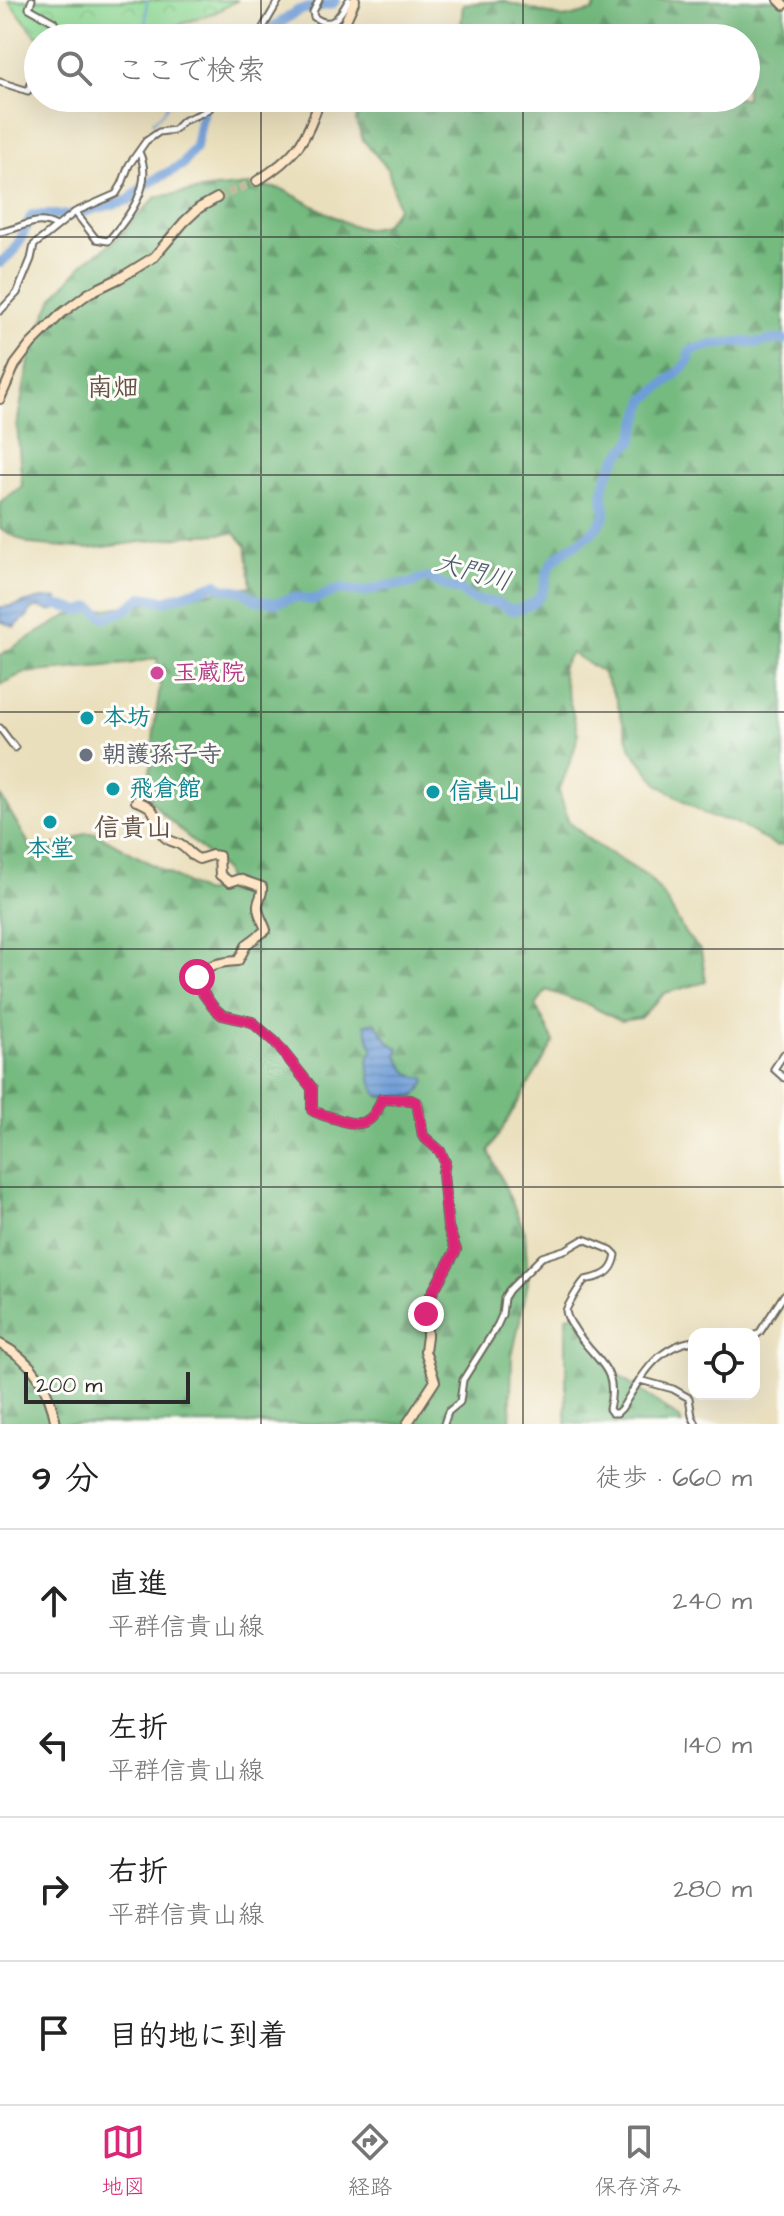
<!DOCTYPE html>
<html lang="ja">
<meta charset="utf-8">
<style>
body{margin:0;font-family:"Architects Daughter","Klee One",sans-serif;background:#f6f6f6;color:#222}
.controls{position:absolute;right:24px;bottom:24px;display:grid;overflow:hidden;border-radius:16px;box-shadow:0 8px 32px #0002}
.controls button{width:72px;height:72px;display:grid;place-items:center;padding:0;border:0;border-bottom:2px solid #e0e0e0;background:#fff;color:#222;font:40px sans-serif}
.scale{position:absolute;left:24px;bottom:20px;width:166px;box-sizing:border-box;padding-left:8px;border:4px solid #2b2b2b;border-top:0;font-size:22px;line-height:28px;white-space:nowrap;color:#2b2b2b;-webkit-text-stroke:6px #fdfcf7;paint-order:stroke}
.stop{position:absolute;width:24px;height:24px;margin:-18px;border:6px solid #db2777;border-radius:50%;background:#fff}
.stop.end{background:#db2777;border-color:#fff;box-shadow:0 2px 8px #0008}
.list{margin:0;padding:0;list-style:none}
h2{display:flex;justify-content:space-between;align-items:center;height:104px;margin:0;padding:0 32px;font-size:34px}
h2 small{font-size:26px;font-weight:400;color:#767676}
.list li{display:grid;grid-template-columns:52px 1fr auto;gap:24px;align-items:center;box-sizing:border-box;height:144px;padding:0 32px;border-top:2px solid #e0e0e0}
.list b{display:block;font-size:30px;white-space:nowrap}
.list p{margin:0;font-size:26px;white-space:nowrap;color:#767676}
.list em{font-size:26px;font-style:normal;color:#767676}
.icon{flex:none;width:44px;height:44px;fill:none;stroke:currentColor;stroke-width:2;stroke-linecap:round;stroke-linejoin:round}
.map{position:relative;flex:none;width:784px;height:1424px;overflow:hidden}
.search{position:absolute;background:#fff;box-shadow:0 8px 32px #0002;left:24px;right:24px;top:24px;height:88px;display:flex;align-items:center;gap:20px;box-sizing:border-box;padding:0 28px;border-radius:44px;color:#767676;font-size:30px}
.sheet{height:680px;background:#fff}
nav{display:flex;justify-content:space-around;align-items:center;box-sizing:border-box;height:112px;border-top:2px solid #e0e0e0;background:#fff;font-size:22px;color:#767676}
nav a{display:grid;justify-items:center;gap:4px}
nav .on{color:#db2777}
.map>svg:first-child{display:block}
.forest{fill:url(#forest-firs);stroke:#507255;stroke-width:2}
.park{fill:url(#park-crowns);stroke:#5e8260;stroke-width:2}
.water{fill:url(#water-rules);stroke:#4c6481;stroke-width:2}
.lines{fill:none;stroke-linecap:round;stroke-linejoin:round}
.stream{stroke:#6e9dd7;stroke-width:2}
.river{stroke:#6e9dd7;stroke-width:10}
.secondary-tunnel{stroke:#c4bb9f;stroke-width:8;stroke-dasharray:8 4;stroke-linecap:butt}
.street-casing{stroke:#6e6a5e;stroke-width:9}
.secondary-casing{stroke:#6e6a5e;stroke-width:12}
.street{stroke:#fff;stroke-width:5}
.secondary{stroke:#fde5c5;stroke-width:8}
.route{stroke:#db2777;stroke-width:10}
.grid{fill:none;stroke:#2b2b2b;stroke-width:2;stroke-opacity:0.55}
.hotel-dot{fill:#d1479c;stroke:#fdfcf7;stroke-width:3}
.culture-dot{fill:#0f9aa8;stroke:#fdfcf7;stroke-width:3}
.worship-dot{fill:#6b7280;stroke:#fdfcf7;stroke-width:3}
.labels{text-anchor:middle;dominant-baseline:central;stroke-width:6;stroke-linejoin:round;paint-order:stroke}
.hotel-label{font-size:24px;font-weight:bold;fill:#b23c85;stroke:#fdfcf7;text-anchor:start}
.culture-label{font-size:24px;font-weight:bold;fill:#0d838f;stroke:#fdfcf7;text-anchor:start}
.worship-label{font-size:24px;font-weight:bold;fill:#5b616d;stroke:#fdfcf7;text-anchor:start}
.neighbourhood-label{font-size:26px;font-weight:bold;fill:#675147;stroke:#fdfcf7}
.water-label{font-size:26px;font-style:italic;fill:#465970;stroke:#fdfcf7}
</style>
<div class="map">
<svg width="784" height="1424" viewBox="0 0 784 1424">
<defs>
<pattern id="forest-firs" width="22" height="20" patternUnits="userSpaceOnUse" patternTransform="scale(2)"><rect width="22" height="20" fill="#74ba7f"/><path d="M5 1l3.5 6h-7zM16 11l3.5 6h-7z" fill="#5f9768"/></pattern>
<pattern id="park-crowns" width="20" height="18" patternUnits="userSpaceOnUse" patternTransform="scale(2)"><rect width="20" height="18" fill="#90da96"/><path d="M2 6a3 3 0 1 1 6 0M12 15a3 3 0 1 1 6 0" fill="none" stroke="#7cbb81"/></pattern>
<pattern id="water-rules" width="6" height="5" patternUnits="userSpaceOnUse" patternTransform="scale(2)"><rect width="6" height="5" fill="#6e9dd7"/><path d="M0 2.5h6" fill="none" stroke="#5b80af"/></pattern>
</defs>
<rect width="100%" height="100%" fill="#fdfcf7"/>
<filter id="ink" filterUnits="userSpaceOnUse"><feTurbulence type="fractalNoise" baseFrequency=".0125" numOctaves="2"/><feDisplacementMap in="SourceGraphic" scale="16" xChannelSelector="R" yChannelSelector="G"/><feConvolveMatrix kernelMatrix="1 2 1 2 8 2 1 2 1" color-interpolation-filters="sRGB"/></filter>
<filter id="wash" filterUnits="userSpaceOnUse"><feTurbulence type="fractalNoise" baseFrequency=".006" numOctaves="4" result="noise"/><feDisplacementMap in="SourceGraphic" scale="32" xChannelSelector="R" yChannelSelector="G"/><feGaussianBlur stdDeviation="1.8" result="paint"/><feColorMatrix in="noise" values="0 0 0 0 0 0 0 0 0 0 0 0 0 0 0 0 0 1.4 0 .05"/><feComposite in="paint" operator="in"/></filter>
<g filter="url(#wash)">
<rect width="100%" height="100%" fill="#eadfbc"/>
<path class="forest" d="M593,0H784V845L776,846L732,821L710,817L659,785L631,749L616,699L602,672L571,653L561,668L578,734L574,751L559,791L568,821L592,842L648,877L664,896L686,935L701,951L706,982L665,993L640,1018L620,1021L589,1005L546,990L536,1006L554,1042L489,1151L525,1232L528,1283L512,1357L510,1424H0V795L32,849L70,842L85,833H95L204,893L229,885L224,870L162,813L151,799L149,783L155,721L160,687L157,658L128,664L23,673L0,685V655L69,615L251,586L246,546L235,533L187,536L88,549L30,544L0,529V502L22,486L17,424L32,346L53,298L85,262L113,242L156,197L215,188L251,185L282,189L350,225L366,229L384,225L398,208L388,169L363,140L356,121L360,98H746V38H460L463,4L502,1L564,18L593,11L595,6Z
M582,1313L613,1371L679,1418L682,1424H566V1316Z"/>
<path class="park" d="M8,0H238L216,12L141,38H52L36,35Z"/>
<path class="water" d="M44,598L58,599L57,609L49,611L39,607L30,610L28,616L14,627L0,621V607C15,608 28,600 44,598Z
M375,1022L388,1041L399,1049L397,1055C404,1069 408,1077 425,1078L426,1082L415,1097H380C371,1089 367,1067 369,1055L373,1051L365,1024Z"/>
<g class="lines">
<path class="stream" d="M145,38L147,0
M153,122L164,111L171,98"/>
<path class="river" d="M251,38L280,23L299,10L332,4L336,0
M0,263L15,250L32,215H71L129,200L145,185L182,165L196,146L204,106L209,98
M49,603L82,611L91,607L106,618L127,609L142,597L165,601L216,584L222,588L242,591L256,600L276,603L295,597L313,600L340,589L364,592L384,586L410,584L420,579L427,578L453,589L458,588C474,604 478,599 497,603C503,605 507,609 513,610C518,610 520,609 525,607C553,596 539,575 556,558C570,545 594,536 603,519C608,510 603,505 603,495C603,478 618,452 632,442L645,400L685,366L689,360V352C705,344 728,343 746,342C750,342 755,343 759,343C772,341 769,339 784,340"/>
</g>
</g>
<g filter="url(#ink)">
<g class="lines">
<path class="secondary-tunnel" d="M217,198L257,181"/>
<defs>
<path id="street" d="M32,0L29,8L54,22L56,29L53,38
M319,0L313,12L314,17C334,31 339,15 349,0
M257,38L279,0
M0,82L28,91L35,70H38
M75,212L96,239L108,241C128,218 155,185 139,152
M0,232C21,229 35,215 56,226
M0,311L17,293L31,259L34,245L75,212L116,194L122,184L129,165L146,141L159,132L174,130L183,121L202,113L210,108L216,98
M0,728L15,748
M784,1054L774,1069L784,1078
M754,1337L760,1332L784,1295
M640,1380L673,1389L689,1398L692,1416L696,1424
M444,1424L448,1412L460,1402L463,1380L497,1326L502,1315L504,1298L509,1290L542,1257L567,1249L584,1239L611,1250L616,1255C614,1267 609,1274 597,1277C596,1278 587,1279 585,1280C582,1282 566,1308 566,1311C567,1317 571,1324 574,1328C594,1362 620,1365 609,1409L612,1413H617L622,1408C640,1379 656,1346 694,1341"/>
<path id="secondary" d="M779,0L784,5
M338,38L355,0
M257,181C294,158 308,140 320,98
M0,399L15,365L31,344L62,313L89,293L120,278L154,257L184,222L199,208L217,198
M136,801C161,808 152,820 163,835C167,841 173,841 179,844C188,849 189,855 199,859L212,855L219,856L220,875L230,882L239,879L262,887C263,896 259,897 258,905C257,913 264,923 266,930L247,944L238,961C221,962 208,964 197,977L203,993L213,1007L222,1015L252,1022L275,1042L312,1088V1110C320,1115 328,1116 337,1119C361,1128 373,1124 382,1099L411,1100L417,1103L423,1136L440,1151L445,1162L443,1173L446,1207L448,1227L456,1250L426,1304L427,1336L425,1351L435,1381L407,1424
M0,1344C34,1361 49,1388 56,1424"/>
</defs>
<use href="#street" class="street-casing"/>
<use href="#secondary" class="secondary-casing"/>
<use href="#street" class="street"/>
<use href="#secondary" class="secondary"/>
</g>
</g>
<g class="lines" filter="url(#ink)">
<path class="route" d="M197,977L203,993L213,1007L222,1015L252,1022L275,1042L312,1088V1110C320,1115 328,1116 337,1119C361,1128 373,1124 382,1099L411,1100L417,1103L423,1136L440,1151L445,1162L443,1173L446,1207L448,1227L456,1250L426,1304V1314"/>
</g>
<path class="grid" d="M261,0V38M523,0V38M261,98V1424M523,98V1424M0,237H784M0,475H784M0,712H784M0,949H784M0,1187H784"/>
<circle class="hotel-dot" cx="157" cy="673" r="8"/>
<g class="culture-dot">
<circle cx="87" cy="718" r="8"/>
<circle cx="113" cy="789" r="8"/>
<circle cx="433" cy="792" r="8"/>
<circle cx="50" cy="822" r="8"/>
</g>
<circle class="worship-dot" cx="86" cy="755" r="8"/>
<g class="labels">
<g class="hotel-label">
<text x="173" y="673">玉蔵院</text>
</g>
<g class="culture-label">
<text x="103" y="718">本坊</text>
<text x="129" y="789">飛倉館</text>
<text x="449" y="792">信貴山</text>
<text x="50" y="849" text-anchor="middle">本堂</text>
</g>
<g class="worship-label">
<text x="102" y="755">朝護孫子寺</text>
</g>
<g class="neighbourhood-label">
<text x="113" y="388">南畑</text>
<text x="133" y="828">信貴山</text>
</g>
<g class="water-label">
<text transform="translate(473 572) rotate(16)">大門川</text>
</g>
</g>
</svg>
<div class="controls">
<button><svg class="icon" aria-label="locate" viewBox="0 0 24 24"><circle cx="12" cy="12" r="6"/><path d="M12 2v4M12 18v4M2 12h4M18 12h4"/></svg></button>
</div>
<div class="scale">200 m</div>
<div class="stop" style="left:197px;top:977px"></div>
<div class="stop end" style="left:426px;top:1314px"></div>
<div class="search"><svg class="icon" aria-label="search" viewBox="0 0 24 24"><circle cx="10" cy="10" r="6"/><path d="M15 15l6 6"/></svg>ここで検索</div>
</div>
<section class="sheet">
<h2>9 分<small>徒歩 · 660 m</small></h2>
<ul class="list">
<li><svg class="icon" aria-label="ahead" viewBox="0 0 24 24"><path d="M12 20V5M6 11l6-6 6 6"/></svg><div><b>直進</b><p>平群信貴山線</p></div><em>240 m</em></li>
<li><svg class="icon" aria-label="left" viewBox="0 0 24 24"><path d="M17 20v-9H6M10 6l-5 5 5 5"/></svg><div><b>左折</b><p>平群信貴山線</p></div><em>140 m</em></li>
<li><svg class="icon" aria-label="right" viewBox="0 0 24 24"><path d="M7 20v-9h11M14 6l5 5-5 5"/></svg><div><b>右折</b><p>平群信貴山線</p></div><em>280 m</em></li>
<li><svg class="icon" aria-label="arrive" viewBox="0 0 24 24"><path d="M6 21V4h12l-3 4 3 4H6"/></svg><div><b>目的地に到着</b></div></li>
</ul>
</section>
<nav>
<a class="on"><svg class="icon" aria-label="map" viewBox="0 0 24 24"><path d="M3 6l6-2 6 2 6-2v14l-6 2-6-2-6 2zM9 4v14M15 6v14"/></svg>地図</a>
<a><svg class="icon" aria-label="directions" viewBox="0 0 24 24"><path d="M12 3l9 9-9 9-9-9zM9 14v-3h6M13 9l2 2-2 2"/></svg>経路</a>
<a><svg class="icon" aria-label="saved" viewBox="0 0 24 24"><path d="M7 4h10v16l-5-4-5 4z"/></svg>保存済み</a>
</nav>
